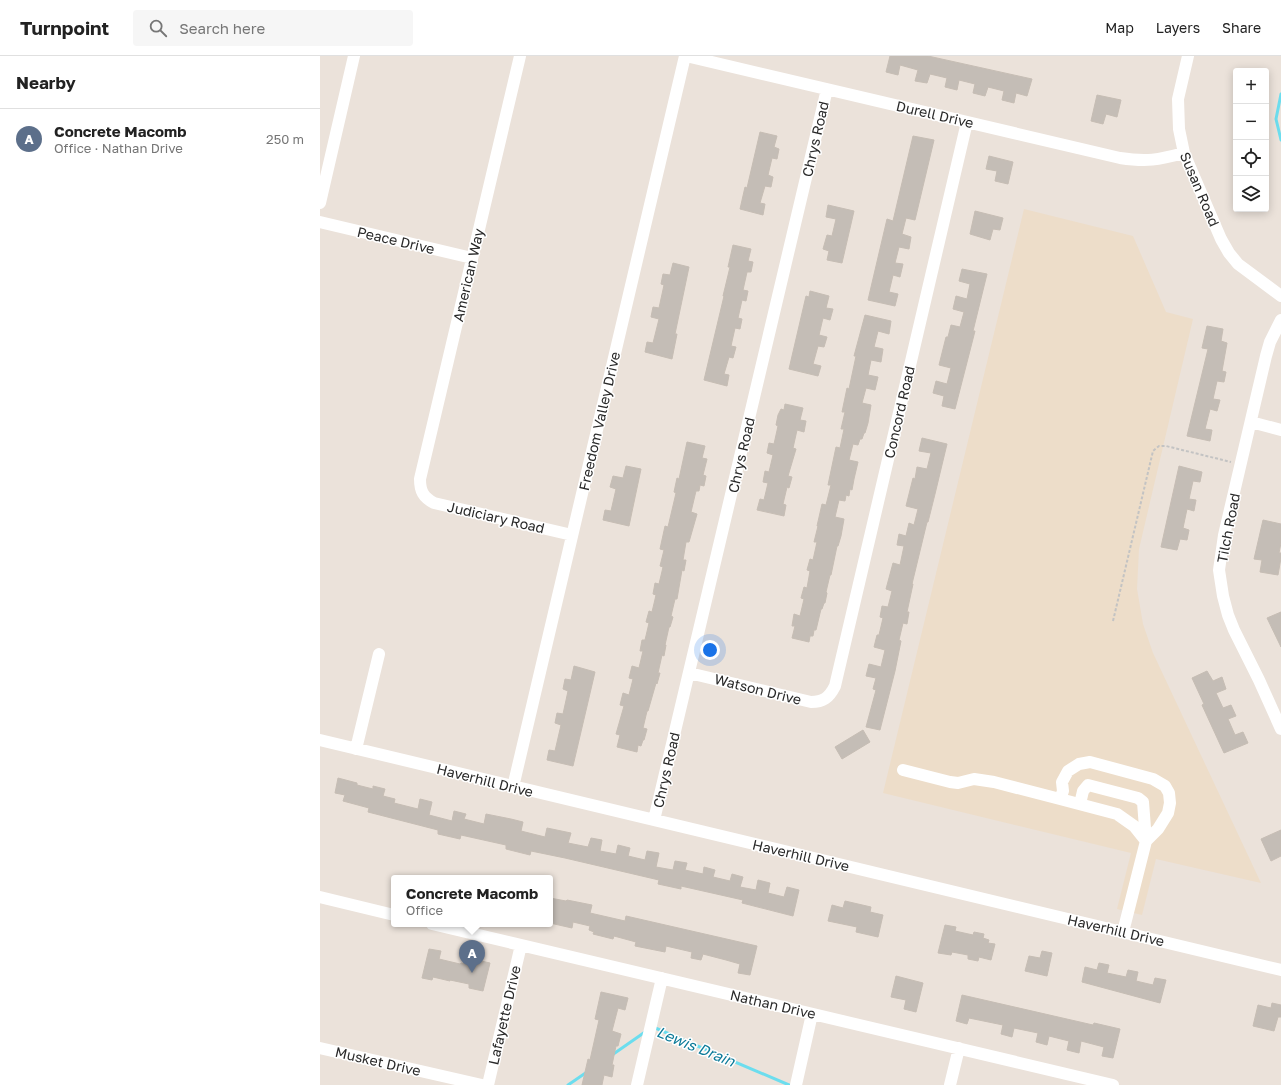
<!DOCTYPE html>
<meta charset="utf-8">
<style>
body{margin:0;font-family:"Golos Text",sans-serif;background:#f6f6f6;color:#222}
.controls{position:absolute;right:12px;top:12px;display:grid;overflow:hidden;border-radius:4px;box-shadow:0 2px 10px #0003}
.controls button{width:36px;height:36px;display:grid;place-items:center;padding:0;border:0;border-bottom:1px solid #e0e0e0;background:#fff;color:#222;font:20px sans-serif}
.you{position:absolute;left:390px;top:594px;width:14px;height:14px;margin:-10px;border:3px solid #fff;border-radius:50%;background:#1a73e8;box-shadow:0 0 0 6px #1a73e833}
.badge{display:grid;place-items:center;width:26px;height:26px;border-radius:50%;background:#3977fa;color:#fff;font-size:13px;font-weight:700}
.pin{position:absolute;translate:-50% -33px;filter:drop-shadow(0 1px 2px #0008)}
.pin::after{content:'';position:absolute;top:21px;width:14px;height:12px;background:inherit;clip-path:polygon(0 0,100% 0,50% 100%)}
.popup{position:absolute;left:71px;top:819px;width:162px;height:52px;box-sizing:border-box;display:grid;place-content:center;border-radius:4px;background:#fff;filter:drop-shadow(0 1px 3px #0005);font-size:13px;white-space:nowrap;color:#767676}
.popup b{font-size:15px;color:#222}
.popup::after{content:'';position:absolute;left:50%;top:100%;margin-left:-8px;border:8px solid transparent;border-top-color:#fff}
.list{margin:0;padding:0;list-style:none}
h2{display:flex;justify-content:space-between;align-items:center;height:52px;margin:0;padding:0 16px;font-size:17px}
h2 small{font-size:13px;font-weight:400;color:#767676}
.list li{display:grid;grid-template-columns:26px 1fr auto;gap:12px;align-items:center;box-sizing:border-box;height:60px;padding:0 16px;border-top:1px solid #e0e0e0}
.list b{display:block;font-size:15px;white-space:nowrap}
.list p{margin:0;font-size:13px;white-space:nowrap;color:#767676}
.list em{font-size:13px;font-style:normal;color:#767676}
.icon{flex:none;width:22px;height:22px;fill:none;stroke:currentColor;stroke-width:2;stroke-linecap:round;stroke-linejoin:round}
.map{position:relative;flex:none;width:961px;height:1029px;overflow:hidden}
header{display:flex;align-items:center;gap:24px;box-sizing:border-box;height:56px;padding:0 20px;background:#fff;border-bottom:1px solid #e0e0e0}
header strong{font-size:19px}
nav{display:flex;gap:22px;margin-inline-start:auto;font-size:14px}
.search{width:280px;height:36px;background:#f6f6f6;display:flex;align-items:center;gap:10px;box-sizing:border-box;padding:0 14px;border-radius:4px;color:#767676;font-size:15px}
main{display:flex}
aside{flex:1;background:#fff}
.map>svg:first-child{display:block}
.education{fill:#edddc9}
.lines{fill:none;stroke-linecap:round;stroke-linejoin:round}
.stream{stroke:#6cddee;stroke-width:3}
.building{fill:#c4bdb6;stroke:#c6bdb4}
.path{stroke:#c3c3c3;stroke-width:2;stroke-dasharray:3 2;stroke-linecap:butt}
.minor{stroke:#fff;stroke-width:12}
.labels{text-anchor:middle;dominant-baseline:central;stroke-width:3;stroke-linejoin:round;paint-order:stroke}
.street-label{font-size:14px;fill:#292929;stroke:#fff}
.water-label{font-size:15px;font-style:italic;fill:#0d7b99;stroke:#fff}
</style>
<header>
<strong>Turnpoint</strong>
<div class="search"><svg class="icon" aria-label="search" viewBox="0 0 24 24"><circle cx="10" cy="10" r="6"/><path d="M15 15l6 6"/></svg>Search here</div>
<nav><a>Map</a><a>Layers</a><a>Share</a></nav>
</header>
<main>
<aside>
<h2>Nearby<small></small></h2>
<ul class="list">
<li><span class="badge" style="background:#5c6f8a">A</span><div><b>Concrete Macomb</b><p>Office · Nathan Drive</p></div><em>250 m</em></li>
</ul>
</aside>
<div class="map">
<svg width="961" height="1029" viewBox="0 0 961 1029">
<rect width="100%" height="100%" fill="#ebe2da"/>
<path class="education" d="M704,153L813,180L846,256L873,263L819,493L817,533L823,568L833,597L941,827L836,803L822,859L797,853L811,797L563,737Z"/>
<g class="lines">
<path class="stream" d="M961,38L956,63L961,84
M333,971L469,1029
M292,999L325,976
M248,1029L267,1016"/>
</g>
<path class="building" d="M570,0H608L712,23L707,40L696,37L694,47L682,44L684,35L668,31L665,40L653,37L655,28L639,24L637,34L625,31L627,22L610,18L607,27L595,25L598,14L580,9L578,19L566,16Z
M777,39L801,44L797,61L786,58L783,68L771,65Z
M440,76L457,80L454,91L459,93L457,103L452,102L448,119L453,121L451,131L445,130L440,147L445,148L443,159L420,153L425,131L427,132Z
M593,80L614,84L595,164L586,162L582,178L591,181L589,193L579,191L575,207L583,208L580,221L573,219L569,236L578,238L575,250L548,244L567,163L573,165Z
M669,100L693,106L688,128L675,125L677,115L666,113Z
M508,149L534,155L522,207L507,204L509,195L503,193L507,179L512,180L516,163L506,161Z
M655,155L683,162L680,174L673,173L670,184L650,178Z
M413,189L431,193L428,205L433,206L431,216H427L423,234L428,235L426,245L422,244L418,262L422,263L420,273L415,272L411,290L416,291L413,302L409,301L404,318L409,319L407,330L384,324L404,240H403L410,211H408Z
M353,207L369,211L355,278H357L352,303L325,296L327,286L333,287L339,263L331,261L333,251L339,252L344,229L341,228L343,218L350,219Z
M642,213L667,218L653,275H655L635,353L622,350L624,340L613,337L616,325L627,328L631,312L619,309L626,281H628L631,269L640,271L644,256L633,253L636,240L647,243L650,228L639,225Z
M490,235L509,240L506,252L513,253L510,264L503,262L499,279L507,281L504,291L498,290L493,308L501,310L498,320L469,313L486,240L489,241Z
M545,259L571,265L569,278L558,275L554,291L563,293L561,306L551,304L548,319L558,321L555,334L546,332L542,347L551,349L548,367L545,377H544L542,383H540L538,389L533,388L529,404L538,406L534,423L532,434L530,433L529,440L526,439L525,445L519,444L515,461L524,463L521,480L518,490H517L511,519H510L506,536L507,537L505,547H504L502,553H501L496,574H494L493,580H490L489,586L472,582L475,570H472L474,558L480,560L484,543L481,542L484,531L487,532L490,515L487,514L490,503L493,504L497,486H494L498,470H497L502,448L506,449L511,429H508L516,391L520,392L524,373H521L525,356H522L527,332L529,333L536,300H534Z
M887,270L903,273L901,285L907,287L902,315L906,316L904,326L897,325L893,343L900,344L897,355L890,353L885,373L892,374L890,385L867,380L888,293L882,292Z
M465,348L483,352L480,364L486,365L484,376L477,374L473,392L476,393L468,420L472,421L469,432L467,431L463,448L466,449L464,460L437,454L440,443L444,444L448,427L443,426L445,415L449,416L453,399L447,397L449,387L454,388L458,370L456,369L458,359L461,353L464,354Z
M602,382L627,388L615,438L608,466H607L592,528H593L587,556H589L587,568L583,567L579,584L581,585L575,615L560,674L546,671L556,634L553,633L556,622L546,620L549,608L561,611L565,594L554,591L557,579H559L563,562L560,561L562,550L568,551L572,535L566,533L573,507L580,509L584,490L577,489L579,478L586,480L589,467L594,469L598,453L586,450L593,422L595,423L597,411L607,413L611,397L599,395Z
M367,386L385,390L382,402L387,403L383,419L386,420L384,430L380,429L379,435H376L371,456L377,458L369,486H366L363,504H366L364,515L362,514L357,543H355L351,560L353,561L350,571H349L345,589H346L344,600L342,599L338,617H340L337,628L336,627L328,655H327L323,672L327,673L324,684H323L321,690L318,689L317,696L297,691L300,679L296,678L304,650L300,649L303,637L309,639L313,623L309,622L312,610L319,612L323,595H320L322,584H325L329,567L326,566L329,555L332,556L336,539L333,538L335,527L339,528L343,511L340,510L344,494L340,493L345,470L348,471L356,437L354,436L357,422L359,423Z
M306,410L321,413L309,470L283,464L285,454L291,455L296,433L290,431L293,420L303,422Z
M859,410L882,416L880,426L873,425L869,443L876,444L874,455L867,453L863,472L869,474L867,484L860,483L857,494L841,491Z
M943,464L961,468V487L959,497H961V502L958,519L940,516L942,504L934,503Z
M961,556V591L947,562Z
M254,610L275,616L253,710L227,704L229,694L235,695L241,669L235,667L237,657L243,658L248,635L243,633L245,623L251,624Z
M887,615L893,625L902,621L906,633L896,637L903,652L911,649L916,660L908,663L915,679L923,676L928,687L904,697L882,649L884,648L872,622Z
M543,674L550,686L522,703L515,691Z
M18,722L37,727V729L53,733V730L65,733L63,740L75,743L74,747L98,753L100,743L112,746L109,759L132,765L134,755L146,758L144,763L164,768L166,758L191,763L203,766L201,775L225,781L227,772L251,777L248,787L268,791L271,782L282,784L280,795L296,798L298,789L310,792L308,800L325,804L327,795L339,797L336,811L353,814L355,805L367,807L365,814L383,818L384,811L395,814L393,821L410,825L412,818L423,821L420,831L436,834L438,824L450,827L448,837L464,841L467,831L479,834L473,860L422,847L423,844L361,830V833L338,828L339,824L245,802L211,795L210,799L186,793V789L141,779L140,783L118,778V774L48,756L49,752L23,745L25,739L15,737Z
M961,774V800L951,805L941,783Z
M230,842L246,845L247,844L272,849L270,857L305,865L306,860L437,890L430,919L418,917L420,908L406,904L383,898L381,904L371,902L372,896L346,890L345,896L315,890L316,886L294,880L293,883L273,878L274,876L269,874L270,870L253,866L252,872L230,867Z
M525,845L551,851L550,856L563,859L558,881L536,876L537,871L508,865L512,849L523,852Z
M625,869L636,871L635,875L653,879L654,876L664,878L663,882L669,884L668,887L675,888L671,904L659,901L658,905L648,903V899L632,896L631,899L618,897Z
M109,893L121,895L119,903L140,908L141,907L146,908V905L156,907L157,904L170,907L163,935L149,932V928L130,924V925L113,921L112,924L102,922Z
M722,895L732,897L727,920L705,915L709,900L720,902Z
M779,907L789,909L787,917L806,921L808,914L818,916L816,925L833,929L835,922L846,924L840,947L762,926L765,911L777,914Z
M576,920L603,927L596,956L584,953L586,944L571,941Z
M281,936L308,942L305,954L298,952L292,975L301,978L298,990H296L292,1009H294L292,1021L284,1019L282,1029H262L268,1003L270,1004L279,964L275,963Z
M642,939L773,969L774,967L800,973L793,1002L782,1000L784,991L761,985L759,997L747,994L749,985L729,980L727,989L716,986L718,977L694,972L692,981L681,978L683,969L649,962L647,968L636,965Z
M952,947L961,949V961H958L954,975L933,970L938,949L951,952Z"/>
<g class="lines">
<path class="path" d="M793,565L833,395L839,390H846L911,406"/>
<path class="minor" d="M200,0L100,423C100,435 103,441 114,447L252,479
M366,0L800,102C827,106 838,104 864,97
M868,0L858,43L859,73L864,97L901,183L909,197L918,208L961,240
M0,147L34,0
M0,166L152,202
M961,264L950,286L946,300L904,479L899,514L903,540L908,559L914,574L939,624L961,673
M931,366L961,374
M369,617L491,646C503,646 509,642 515,630L647,66
M0,684L961,914
M36,693L59,598
M770,706L833,723L845,730L849,737L850,747L848,757L838,773L826,785L814,770L797,758L740,743L743,735L742,726L748,715L759,708Z
M583,714L630,726L638,727L654,723L674,726L740,743
M193,731L365,0
M760,748L763,735L768,729L818,742L823,746L826,785L803,876
M334,764L507,33
M0,841L74,859
M112,868L793,1029
M0,992L162,1029
M168,1029L201,889
M317,1029L342,922
M476,1029L492,958
M630,1029L639,992"/>
</g>
<g class="labels">
<g class="street-label">
<text transform="translate(615 58) rotate(13)">Durell Drive</text>
<text transform="translate(495 83) rotate(-77)">Chrys Road</text>
<text transform="translate(880 133) rotate(67)">Susan Road</text>
<text transform="translate(76 184) rotate(13)">Peace Drive</text>
<text transform="translate(148 219) rotate(-77)">American Way</text>
<text transform="translate(579 356) rotate(-77)">Concord Road</text>
<text transform="translate(279 365) rotate(-77)">Freedom Valley Drive</text>
<text transform="translate(421 399) rotate(-77)">Chrys Road</text>
<text transform="translate(176 461) rotate(13)">Judiciary Road</text>
<text transform="translate(908 472) rotate(-79)">Tilch Road</text>
<text transform="translate(438 633) rotate(14)">Watson Drive</text>
<text transform="translate(346 714) rotate(-77)">Chrys Road</text>
<text transform="translate(165 724) rotate(14)">Haverhill Drive</text>
<text transform="translate(481 799) rotate(13)">Haverhill Drive</text>
<text transform="translate(796 874) rotate(13)">Haverhill Drive</text>
<text transform="translate(453 948) rotate(13)">Nathan Drive</text>
<text transform="translate(184 959) rotate(-77)">Lafayette Drive</text>
<text transform="translate(58 1005) rotate(13)">Musket Drive</text>
</g>
<g class="water-label">
<text transform="translate(376 990) rotate(22)">Lewis Drain</text>
</g>
</g>
</svg>
<div class="controls">
<button>+</button>
<button>−</button>
<button><svg class="icon" aria-label="locate" viewBox="0 0 24 24"><circle cx="12" cy="12" r="6"/><path d="M12 2v4M12 18v4M2 12h4M18 12h4"/></svg></button>
<button><svg class="icon" aria-label="layers" viewBox="0 0 24 24"><path d="M12 4l9 5-9 5-9-5zM3 14l9 5 9-5"/></svg></button>
</div>
<div class="you"></div>
<div class="pin badge" style="left:152px;top:917px;background:#5c6f8a">A</div>
<div class="popup"><b>Concrete Macomb</b>Office</div>
</div>
</main>
